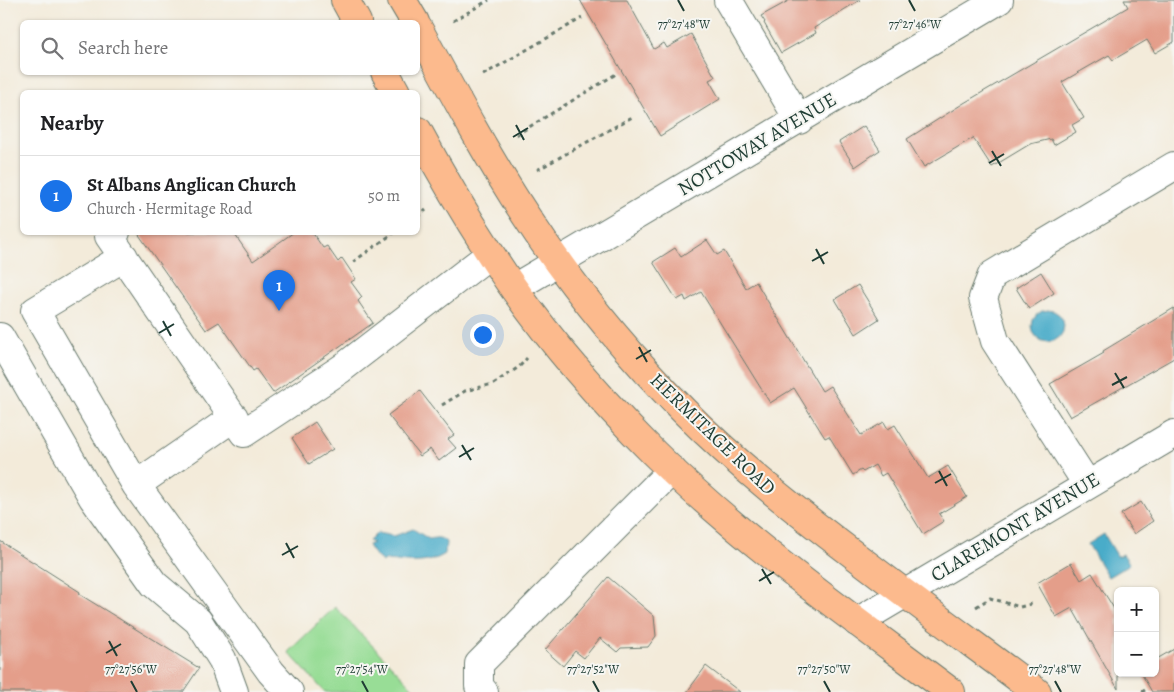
<!DOCTYPE html>
<meta charset="utf-8">
<style>
body{margin:0;font-family:Alegreya,serif;background:#f2f2f2;color:#202124}
.controls{position:absolute;right:15px;bottom:15px;display:grid;overflow:hidden;border-radius:8px;box-shadow:0 1px 4px #0004}
.controls button{width:45px;height:45px;display:grid;place-items:center;padding:0;border:0;border-bottom:1px solid #e0e0e0;background:#fff;color:#202124;font:25px sans-serif}
.you{position:absolute;left:482px;top:334px;width:18px;height:18px;margin:-12px;border:4px solid #fff;border-radius:50%;background:#1a73e8;box-shadow:0 0 0 8px #1a73e833}
.badge{display:grid;place-items:center;width:32px;height:32px;border-radius:50%;background:#1a73e8;color:#fff;font-size:16px;font-weight:700}
.pin{position:absolute;translate:-50% -41px;filter:drop-shadow(0 1px 2px #0008)}
.pin::after{content:'';position:absolute;top:26px;width:18px;height:15px;background:inherit;clip-path:polygon(0 0,100% 0,50% 100%)}
.list{margin:0;padding:0;list-style:none}
h2{display:flex;justify-content:space-between;align-items:center;height:65px;margin:0;padding:0 20px;font-size:21px}
h2 small{font-size:16px;font-weight:400;color:#757577}
.list li{display:grid;grid-template-columns:32px 1fr auto;gap:15px;align-items:center;box-sizing:border-box;height:80px;padding:0 20px;border-top:1px solid #e0e0e0}
.list b{display:block;font-size:19px;white-space:nowrap}
.list p{margin:0;font-size:16px;white-space:nowrap;color:#757577}
.list em{font-size:16px;font-style:normal;color:#757577}
.icon{flex:none;width:28px;height:28px;fill:none;stroke:currentColor;stroke-width:2;stroke-linecap:round;stroke-linejoin:round}
.map{position:relative;flex:none;width:1174px;height:692px;overflow:hidden}
.search{position:absolute;background:#fff;box-shadow:0 1px 4px #0004;left:20px;top:20px;width:400px;height:55px;display:flex;align-items:center;gap:12px;box-sizing:border-box;padding:0 18px;border-radius:8px;color:#757577;font-size:19px}
.panel{position:absolute;background:#fff;box-shadow:0 1px 4px #0004;left:20px;top:90px;width:400px;height:145px;border-radius:8px}
.map>svg:first-child{display:block}
.green{fill:#98dd96;stroke:#5c8d65}
.water{fill:#4aacc9;stroke:#34747e}
.building{fill:#e49e8a}
.lines{fill:none;stroke-linecap:round;stroke-linejoin:round}
.minor-casing{stroke:#697a6e;stroke-width:30}
.major-casing{stroke:#697a6e;stroke-width:30}
.path{stroke:#697a6e;stroke-width:3;stroke-dasharray:4 4;stroke-linecap:butt}
.minor{stroke:#fff;stroke-width:28}
.major{stroke:#fcba8d;stroke-width:28}
.ticks{fill:none;stroke:#1f3d34;stroke-width:2}
.labels{text-anchor:middle;dominant-baseline:central;stroke-width:4;stroke-linejoin:round;paint-order:stroke}
.street-label{font-size:20px;fill:#1f3d34;stroke:#f6f6f2}
.ticks-label{font-size:12px;text-anchor:middle;fill:#1f3d34;stroke:#f6f6f2;stroke-width:4;stroke-linejoin:round;paint-order:stroke}
</style>
<div class="map">
<svg width="1174" height="692" viewBox="0 0 1174 692">
<rect width="100%" height="100%" fill="#f6f6f2"/>
<filter id="ink" filterUnits="userSpaceOnUse"><feTurbulence type="fractalNoise" baseFrequency=".02" numOctaves="2"/><feDisplacementMap in="SourceGraphic" scale="10" xChannelSelector="R" yChannelSelector="G"/><feConvolveMatrix kernelMatrix="1 2 1 2 8 2 1 2 1" color-interpolation-filters="sRGB"/></filter>
<filter id="wash" filterUnits="userSpaceOnUse"><feTurbulence type="fractalNoise" baseFrequency=".0096" numOctaves="4" result="noise"/><feDisplacementMap in="SourceGraphic" scale="20" xChannelSelector="R" yChannelSelector="G"/><feGaussianBlur stdDeviation="1.12" result="paint"/><feColorMatrix in="noise" values="0 0 0 0 0 0 0 0 0 0 0 0 0 0 0 0 0 1.4 0 .05"/><feComposite in="paint" operator="in"/></filter>
<g filter="url(#wash)">
<rect width="100%" height="100%" fill="#f3ebda"/>
<path class="green" d="M335,607L417,692H325L288,652Z"/>
<path class="water" d="M1032 326a16 16 0 1 1 32 0a16 16 0 1 1-32 0Z
M413,529L429,539C436,538 440,536 446,542L445,554C426,566 407,562 385,560L383,562C377,558 371,552 368,545L373,543L369,541L377,533L394,536Z
M1104,534L1118,557L1123,554L1130,564L1108,577L1088,544Z"/>
<g id="blocks">
<path class="building" d="M580,0H627L654,49L664,43L667,48L691,34L715,77L709,80L720,99L660,136Z
M790,0H860L814,28L816,33L781,53L764,23L765,22L761,16Z
M1124,0H1174V42L1155,53L1147,40L1113,60L1109,55L1062,82L1084,118L1072,125L1076,132L1054,145L1051,139L1030,144L992,167L973,138L924,167L907,139L964,103L1128,7Z
M864,126L880,150L855,167L839,142Z
M137,232H233L253,261L294,232H312L323,248L327,246L338,262L342,258L356,279L351,282L362,297L358,301L373,323L273,393L256,369L253,371L219,322L206,330Z
M707,240L717,255L724,251L746,288L756,282L822,391L830,386L861,435L884,422L888,429L895,425L928,478L948,466L967,497L939,514L944,521L923,534L886,473L881,476L875,465L863,472L861,470L853,475L829,436L825,438L794,388L770,403L701,292L686,301L684,296L677,300L653,262L675,248L681,257Z
M1041,272L1054,293L1029,309L1016,288Z
M858,285L879,319L856,334L835,299Z
M1174,308V358L1070,417L1050,384L1104,353L1103,351Z
M420,391L454,435L448,439L456,448L439,461L430,449L420,456L388,415Z
M315,422L333,449L309,464L292,438Z
M1141,502L1153,521L1134,534L1121,514Z
M0,541L80,592L79,594L199,668L183,692H0Z
M1071,563L1081,580L1092,573L1118,615V689L1072,608L1056,617L1037,583Z
M608,577L654,616L656,636L648,647L621,648L617,652L600,638L584,658L575,651L563,666L545,650Z
M1174,649V692H1152L1141,673H1155V660Z
M706,666L740,692H687Z"/>
</g>
</g>
<g filter="url(#ink)">
<use href="#blocks" fill-opacity="0" stroke="#697a6e" stroke-width="1"/>
<g class="lines">
<defs>
<path id="minor" d="M728,0L799,120
M116,232L109,236L244,433L341,369L490,254
M124,257L35,311L136,485L271,672L289,692
M514,288L999,0
M0,337L93,498L154,584L198,621L222,659L234,692
M1087,484L995,341L983,298L992,275L1174,166
M136,485L234,417
M857,622L1174,434
M484,692L479,686V664L672,470"/>
<path id="major" d="M345,0L357,22
M402,0L415,22
M418,28C452,91 486,155 526,216C571,285 625,351 683,410C740,468 805,518 870,567C925,609 981,650 1037,692
M385,72L396,92
M418,131C440,172 464,213 490,253C535,324 595,394 654,453C745,543 850,616 951,692"/>
</defs>
<use href="#minor" class="minor-casing"/>
<use href="#major" class="major-casing"/>
<path class="path" d="M453,21L489,0
M483,75L582,18
M516,135L616,74
M537,170L634,116
M418,217L426,210
M353,262L395,232
M442,405L465,391L493,384L519,367L527,358
M976,607L990,598L1020,607L1035,603
M1142,692L1145,690"/>
<use href="#minor" class="minor"/>
<use href="#major" class="major"/>
</g>
</g>
<path class="ticks" d="M678,0L684,11M909,0L915,11M516,125L524,140M513,137L528,128M992,151L1001,166M989,163L1004,154M816,249L824,264M812,261L828,252M163,321L171,336M159,333L174,324M639,347L647,362M636,359L651,350M1115,373L1124,388M1112,385L1127,377M462,445L471,460M459,457L474,448M939,471L947,486M935,483L951,474M286,543L294,558M282,555L298,546M762,569L771,584M759,581L774,572M109,641L117,656M106,653L121,644M131,681L137,692M362,681L368,692M593,681L599,692M824,681L830,692M1055,681L1061,692"/>
<g class="labels">
<g class="street-label">
<text transform="translate(757 144) rotate(-31)">NOTTOWAY AVENUE</text>
<text transform="translate(713 434) rotate(44)">HERMITAGE ROAD</text>
<text transform="translate(1015 527) rotate(-31)">CLAREMONT AVENUE</text>
</g>
</g>
<g class="ticks-label">
<text x="684" y="28">77°27'48"W</text>
<text x="915" y="28">77°27'46"W</text>
<text x="131" y="673">77°27'56"W</text>
<text x="362" y="673">77°27'54"W</text>
<text x="593" y="673">77°27'52"W</text>
<text x="824" y="673">77°27'50"W</text>
<text x="1055" y="673">77°27'48"W</text>
</g>
</svg>
<div class="controls">
<button>+</button>
<button>−</button>
</div>
<div class="you"></div>
<div class="pin badge" style="left:279px;top:311px">1</div>
<div class="search"><svg class="icon" aria-label="search" viewBox="0 0 24 24"><circle cx="10" cy="10" r="6"/><path d="M15 15l6 6"/></svg>Search here</div>
<section class="panel">
<h2>Nearby<small></small></h2>
<ul class="list">
<li><span class="badge">1</span><div><b>St Albans Anglican Church</b><p>Church · Hermitage Road</p></div><em>50 m</em></li>
</ul>
</section>
</div>
